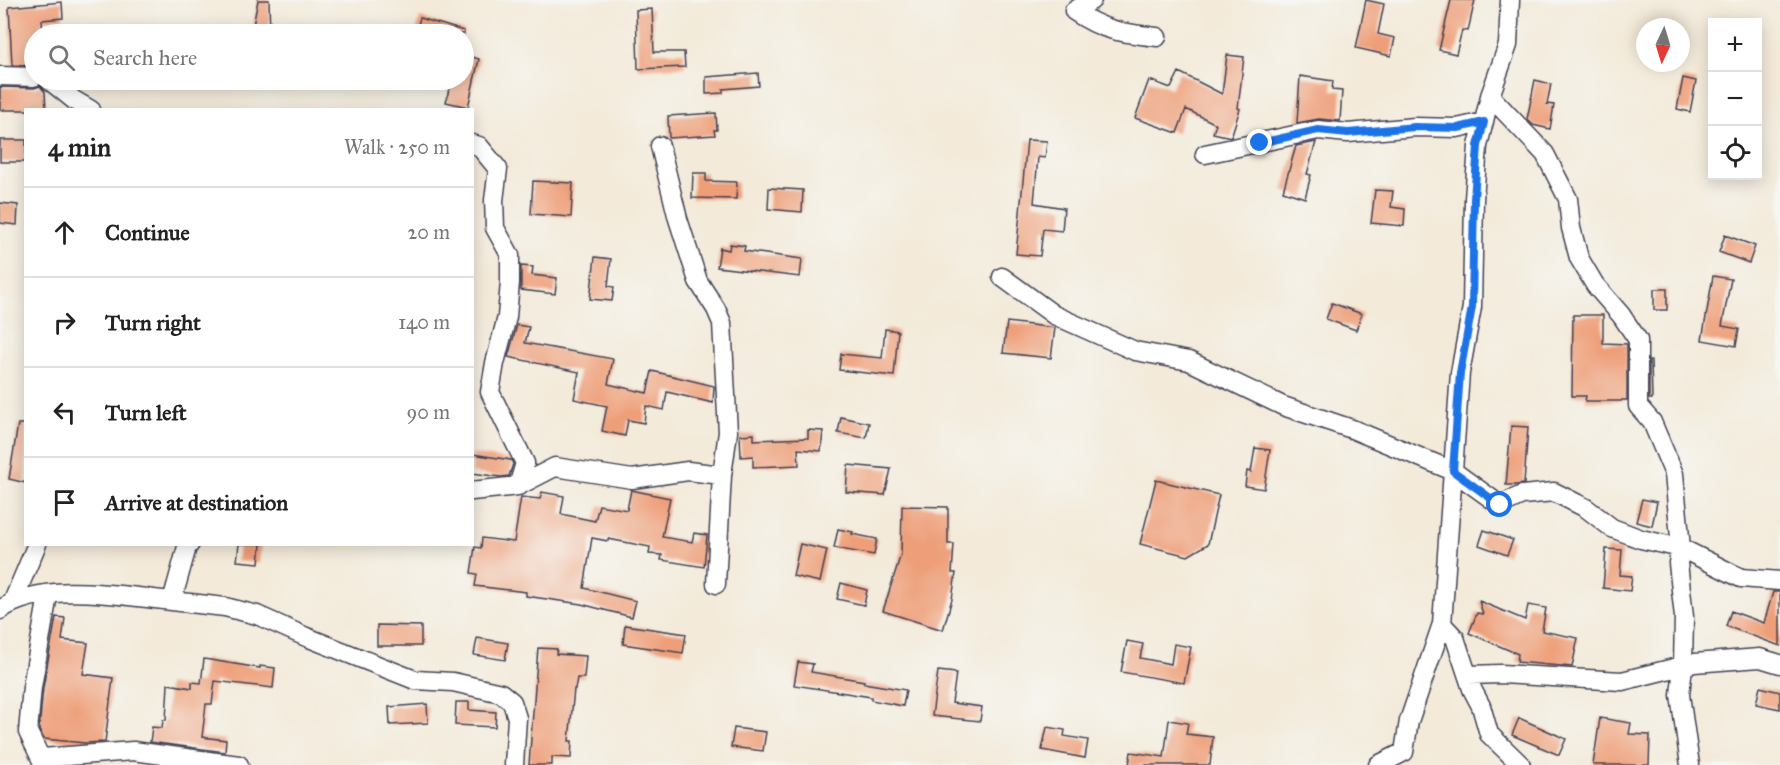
<!DOCTYPE html>
<meta charset="utf-8">
<style>
body{margin:0;font-family:"IM FELL Great Primer",serif;background:#f6f6f6;color:#222}
.controls{position:absolute;right:18px;top:18px;display:grid;overflow:hidden;border-radius:0px;box-shadow:0 3px 15px #0003}
.controls button{width:54px;height:54px;display:grid;place-items:center;padding:0;border:0;border-bottom:2px solid #e0e0e0;background:#fff;color:#222;font:30px sans-serif}
.compass{position:absolute;left:1636px;top:18px;width:54px;height:54px;border-radius:50%;background:#fff;box-shadow:0 3px 15px #0003;rotate:184deg}
.stop{position:absolute;width:18px;height:18px;margin:-14px;border:4px solid #1a73e8;border-radius:50%;background:#fff}
.stop.end{background:#1a73e8;border-color:#fff;box-shadow:0 2px 6px #0008}
.list{margin:0;padding:0;list-style:none}
h2{display:flex;justify-content:space-between;align-items:center;height:78px;margin:0;padding:0 24px;font-size:26px}
h2 small{font-size:20px;font-weight:400;color:#767676}
.list li{display:grid;grid-template-columns:39px 1fr auto;gap:18px;align-items:center;box-sizing:border-box;height:90px;padding:0 24px;border-top:2px solid #e0e0e0}
.list b{display:block;font-size:22px;white-space:nowrap}
.list em{font-size:20px;font-style:normal;color:#767676}
.icon{flex:none;width:33px;height:33px;fill:none;stroke:currentColor;stroke-width:2;stroke-linecap:round;stroke-linejoin:round}
.map{position:relative;flex:none;width:1780px;height:765px;overflow:hidden}
.search{position:absolute;background:#fff;box-shadow:0 3px 15px #0003;left:24px;top:24px;width:450px;height:66px;display:flex;align-items:center;gap:15px;box-sizing:border-box;padding:0 21px;border-radius:33px;color:#767676;font-size:22px}
.panel{position:absolute;background:#fff;box-shadow:0 3px 15px #0003;left:24px;top:108px;width:450px;height:438px;border-radius:0px}
.map>svg:first-child{display:block}
.building{fill:#ee9e78}
.lines{fill:none;stroke-linecap:round;stroke-linejoin:round}
.street-casing{stroke:#414053;stroke-width:21}
.street{stroke:#fff;stroke-width:18}
.route{stroke:#1a73e8;stroke-width:8}
</style>
<div class="map">
<svg width="1780" height="765" viewBox="0 0 1780 765">
<rect width="100%" height="100%" fill="#f6f6f2"/>
<filter id="ink" filterUnits="userSpaceOnUse"><feTurbulence type="fractalNoise" baseFrequency=".0167" numOctaves="2"/><feDisplacementMap in="SourceGraphic" scale="12" xChannelSelector="R" yChannelSelector="G"/><feConvolveMatrix kernelMatrix="1 2 1 2 8 2 1 2 1" color-interpolation-filters="sRGB"/></filter>
<filter id="wash" filterUnits="userSpaceOnUse"><feTurbulence type="fractalNoise" baseFrequency=".008" numOctaves="4" result="noise"/><feDisplacementMap in="SourceGraphic" scale="24" xChannelSelector="R" yChannelSelector="G"/><feGaussianBlur stdDeviation="1.35" result="paint"/><feColorMatrix in="noise" values="0 0 0 0 0 0 0 0 0 0 0 0 0 0 0 0 0 1.4 0 .05"/><feComposite in="paint" operator="in"/></filter>
<g filter="url(#wash)">
<rect width="100%" height="100%" fill="#f3ead9"/>
<g id="blocks">
<path class="building" d="M258,0H269L270,34L252,31Z
M1366,0L1384,4L1378,34L1395,38L1391,56L1356,48Z
M1451,0H1475L1468,31L1462,30L1456,54L1439,50Z
M62,2L63,18L42,20L43,34H34V66L12,65L9,7Z
M652,9L654,52H684L685,67L638,69L636,10Z
M420,18L464,31V34H415Z
M464,55L479,59L468,107L446,102L451,80H464Z
M1227,55L1244,57L1238,108L1240,109L1231,137L1213,133L1216,124L1186,109L1177,133L1135,118L1149,80L1171,88L1179,72L1222,94Z
M758,73L759,86L723,89V93L706,94V77Z
M1300,76L1333,81L1332,90L1342,91L1340,121L1319,119L1297,123Z
M1683,78L1696,81L1690,112L1677,109Z
M1535,80L1551,84L1547,104L1554,105L1550,129L1533,125L1527,119Z
M40,86L45,92L46,110H0V87L34,88Z
M716,113L717,130H714L715,135L669,138L668,116Z
M0,140H26V162H0Z
M1027,140L1047,141L1045,158L1038,157L1034,203L1064,208L1062,231L1043,229L1040,256L1016,254Z
M1316,142L1307,174L1311,175L1305,198L1283,191L1296,146Z
M693,173H706V181L737,182L736,199L692,198Z
M533,181L573,183L571,217L531,214Z
M769,188L803,190L802,212L768,209Z
M1375,190L1393,191L1391,207L1405,209L1404,226L1371,223Z
M0,203L18,205L17,225L0,223Z
M1725,235L1755,246L1749,263L1719,252Z
M730,244L745,246L744,251L802,259L800,277L717,267L720,248L729,250Z
M595,257L611,259L608,286L614,287L612,301L590,299Z
M521,266L533,267L532,275L557,278L555,294L521,290Z
M1713,276L1731,279L1722,326L1739,329L1736,346L1702,340Z
M1654,289H1667V310H1654Z
M1332,303L1362,314L1356,330L1326,319Z
M1573,315H1603V343L1627,344V400H1622L1621,401H1585L1586,396H1572Z
M1007,322L1055,328L1051,358L1003,353Z
M517,325L529,327L525,343L613,359L608,384L647,393L652,371L714,386L713,403L667,392L664,410L646,406L644,423L628,420L625,436L602,431L607,406L574,399L579,372L508,357Z
M885,329L898,331L894,376L839,370L841,354L882,358Z
M1649,361H1651L1652,399H1649Z
M841,417L869,423L866,438L838,433Z
M18,424H26V483L9,479Z
M1511,426L1528,427L1524,484L1516,485H1506Z
M808,430L823,431L821,451L798,449L799,465L753,467V456L741,457L740,435L754,434V440L808,438Z
M1255,448L1270,450L1264,489L1245,486L1247,471L1251,472Z
M472,454L511,460L513,464L509,476L501,477L472,473Z
M848,465L891,469L885,495L846,492Z
M1156,480L1219,495L1208,544L1188,556L1140,544Z
M631,490L670,498L662,537L692,542L694,533L707,535L704,567L661,560L662,555L649,554L650,547L608,539V541L592,538L584,588L636,601L632,617L581,604L526,596V592L475,586L477,574L471,573L475,547L481,548L482,538L514,542L521,497L540,499L542,492L564,496L561,514L595,521L599,505L627,510Z
M1642,499L1657,502L1652,526L1636,522Z
M902,506L948,507V544H954L952,573H956L952,599L943,630L883,611L901,554Z
M838,529L853,532L852,534L877,539L874,555L834,548Z
M1484,530L1513,540L1507,555L1479,545Z
M239,544H261L259,563L237,561Z
M800,544L827,550L820,582L793,576Z
M1606,549L1622,550L1620,575L1632,576L1630,591L1603,588Z
M841,583L867,590L864,605L837,599Z
M1773,592H1780V646L1726,626L1731,611L1764,623Z
M1479,601L1525,620L1528,605L1546,608L1542,631L1578,638L1572,667L1517,662L1518,654L1469,633L1477,613L1483,614Z
M56,617L65,618L62,640L88,643L83,674L113,678L105,742L85,743L44,739L39,730L43,688Z
M377,625L421,626V646H377Z
M625,625L686,634L683,653L623,644Z
M477,638L508,643L505,660L474,655Z
M1127,641L1143,644L1140,658L1171,664L1174,644L1191,647L1184,683L1121,672Z
M538,648L557,649L556,654L586,656L584,678H577L575,689H574L569,741H572L571,758L552,757V765H529Z
M204,659L260,668V666L275,668L273,688L215,681L212,704H206L202,737L226,740L225,752L150,742L152,727L162,728L163,720H166L168,684L192,688V682L201,683Z
M798,662L813,664L811,672L864,681V683L906,690L903,706L871,700V697L794,685Z
M938,671L956,673L952,703L982,707L980,721L932,716Z
M1760,687L1780,692V709L1756,704Z
M456,702H469V710L496,712L495,727L455,725Z
M427,704L428,723L390,725L389,707Z
M1519,718L1566,739L1559,755L1512,735Z
M1600,718L1631,723L1629,734L1650,735L1649,765H1593Z
M1169,720L1188,723L1186,734L1213,737L1210,765H1129L1131,752L1164,757Z
M1047,727L1065,730L1064,736L1088,740L1085,758L1042,750Z
M734,728L766,732L763,751L731,747Z"/>
</g>
</g>
<g filter="url(#ink)">
<use href="#blocks" fill-opacity="0" stroke="#414053" stroke-width="1.5"/>
<g class="lines">
<defs>
<path id="street" d="M1092,0L1074,11C1103,31 1122,33 1157,37
M0,76L34,77
M49,80L74,100L91,110
M1490,96L1545,154L1568,199L1571,228L1579,258L1595,285L1621,315L1638,340V406L1652,422L1674,474L1681,548L1678,563L1684,617L1683,666L1680,695L1690,765
M472,144L479,146L498,169L494,200L495,228L510,255V282L507,317L495,363L490,392L525,463L518,486
M660,146L678,219L698,281L716,309L722,323L728,432L722,475L716,584
M1205,154L1318,130L1348,133L1415,127L1457,128L1484,122
M1002,277L1054,315L1135,351L1189,361L1283,406L1352,429L1453,471L1500,505L1522,495L1554,492L1586,508L1612,528L1641,539L1681,548L1741,578L1780,581
M472,491L518,486L555,467L632,479L688,471L722,475
M13,601L37,544
M172,601L225,607L257,615L304,636L415,680L453,682L501,693L512,702L517,718L514,765
M0,610C43,580 122,596 172,601L187,547L190,544
M1442,624L1455,638L1472,689L1481,706L1489,734L1521,765
M1468,675L1501,674L1622,681L1694,663L1760,658L1780,664
M42,758L133,751L239,765
M44,765L28,732L32,687L48,595
M1378,765L1404,752L1409,721L1442,624L1460,373L1472,307L1474,199L1478,146L1490,96L1508,45L1510,0"/>
</defs>
<use href="#street" class="street-casing"/>
<use href="#street" class="street"/>
</g>
</g>
<g class="lines" filter="url(#ink)">
<path class="route" d="M1260,143L1318,130L1348,133L1415,127L1458,128L1484,122L1478,146L1474,199L1472,307L1460,373L1453,471L1500,505"/>
</g>
</svg>
<div class="controls">
<button>+</button>
<button>−</button>
<button><svg class="icon" aria-label="locate" viewBox="0 0 24 24"><circle cx="12" cy="12" r="6"/><path d="M12 2v4M12 18v4M2 12h4M18 12h4"/></svg></button>
</div>
<svg class="compass" viewBox="-18 -18 36 36"><path d="M0-13l5 13h-10z" fill="#e53935"/><path d="M0 13l5-13h-10z" fill="#767676"/></svg>
<div class="stop" style="left:1500px;top:505px"></div>
<div class="stop end" style="left:1260px;top:143px"></div>
<div class="search"><svg class="icon" aria-label="search" viewBox="0 0 24 24"><circle cx="10" cy="10" r="6"/><path d="M15 15l6 6"/></svg>Search here</div>
<section class="panel">
<h2>4 min<small>Walk · 250 m</small></h2>
<ul class="list">
<li><svg class="icon" aria-label="ahead" viewBox="0 0 24 24"><path d="M12 20V5M6 11l6-6 6 6"/></svg><div><b>Continue</b></div><em>20 m</em></li>
<li><svg class="icon" aria-label="right" viewBox="0 0 24 24"><path d="M7 20v-9h11M14 6l5 5-5 5"/></svg><div><b>Turn right</b></div><em>140 m</em></li>
<li><svg class="icon" aria-label="left" viewBox="0 0 24 24"><path d="M17 20v-9H6M10 6l-5 5 5 5"/></svg><div><b>Turn left</b></div><em>90 m</em></li>
<li><svg class="icon" aria-label="arrive" viewBox="0 0 24 24"><path d="M6 21V4h12l-3 4 3 4H6"/></svg><div><b>Arrive at destination</b></div></li>
</ul>
</section>
</div>
